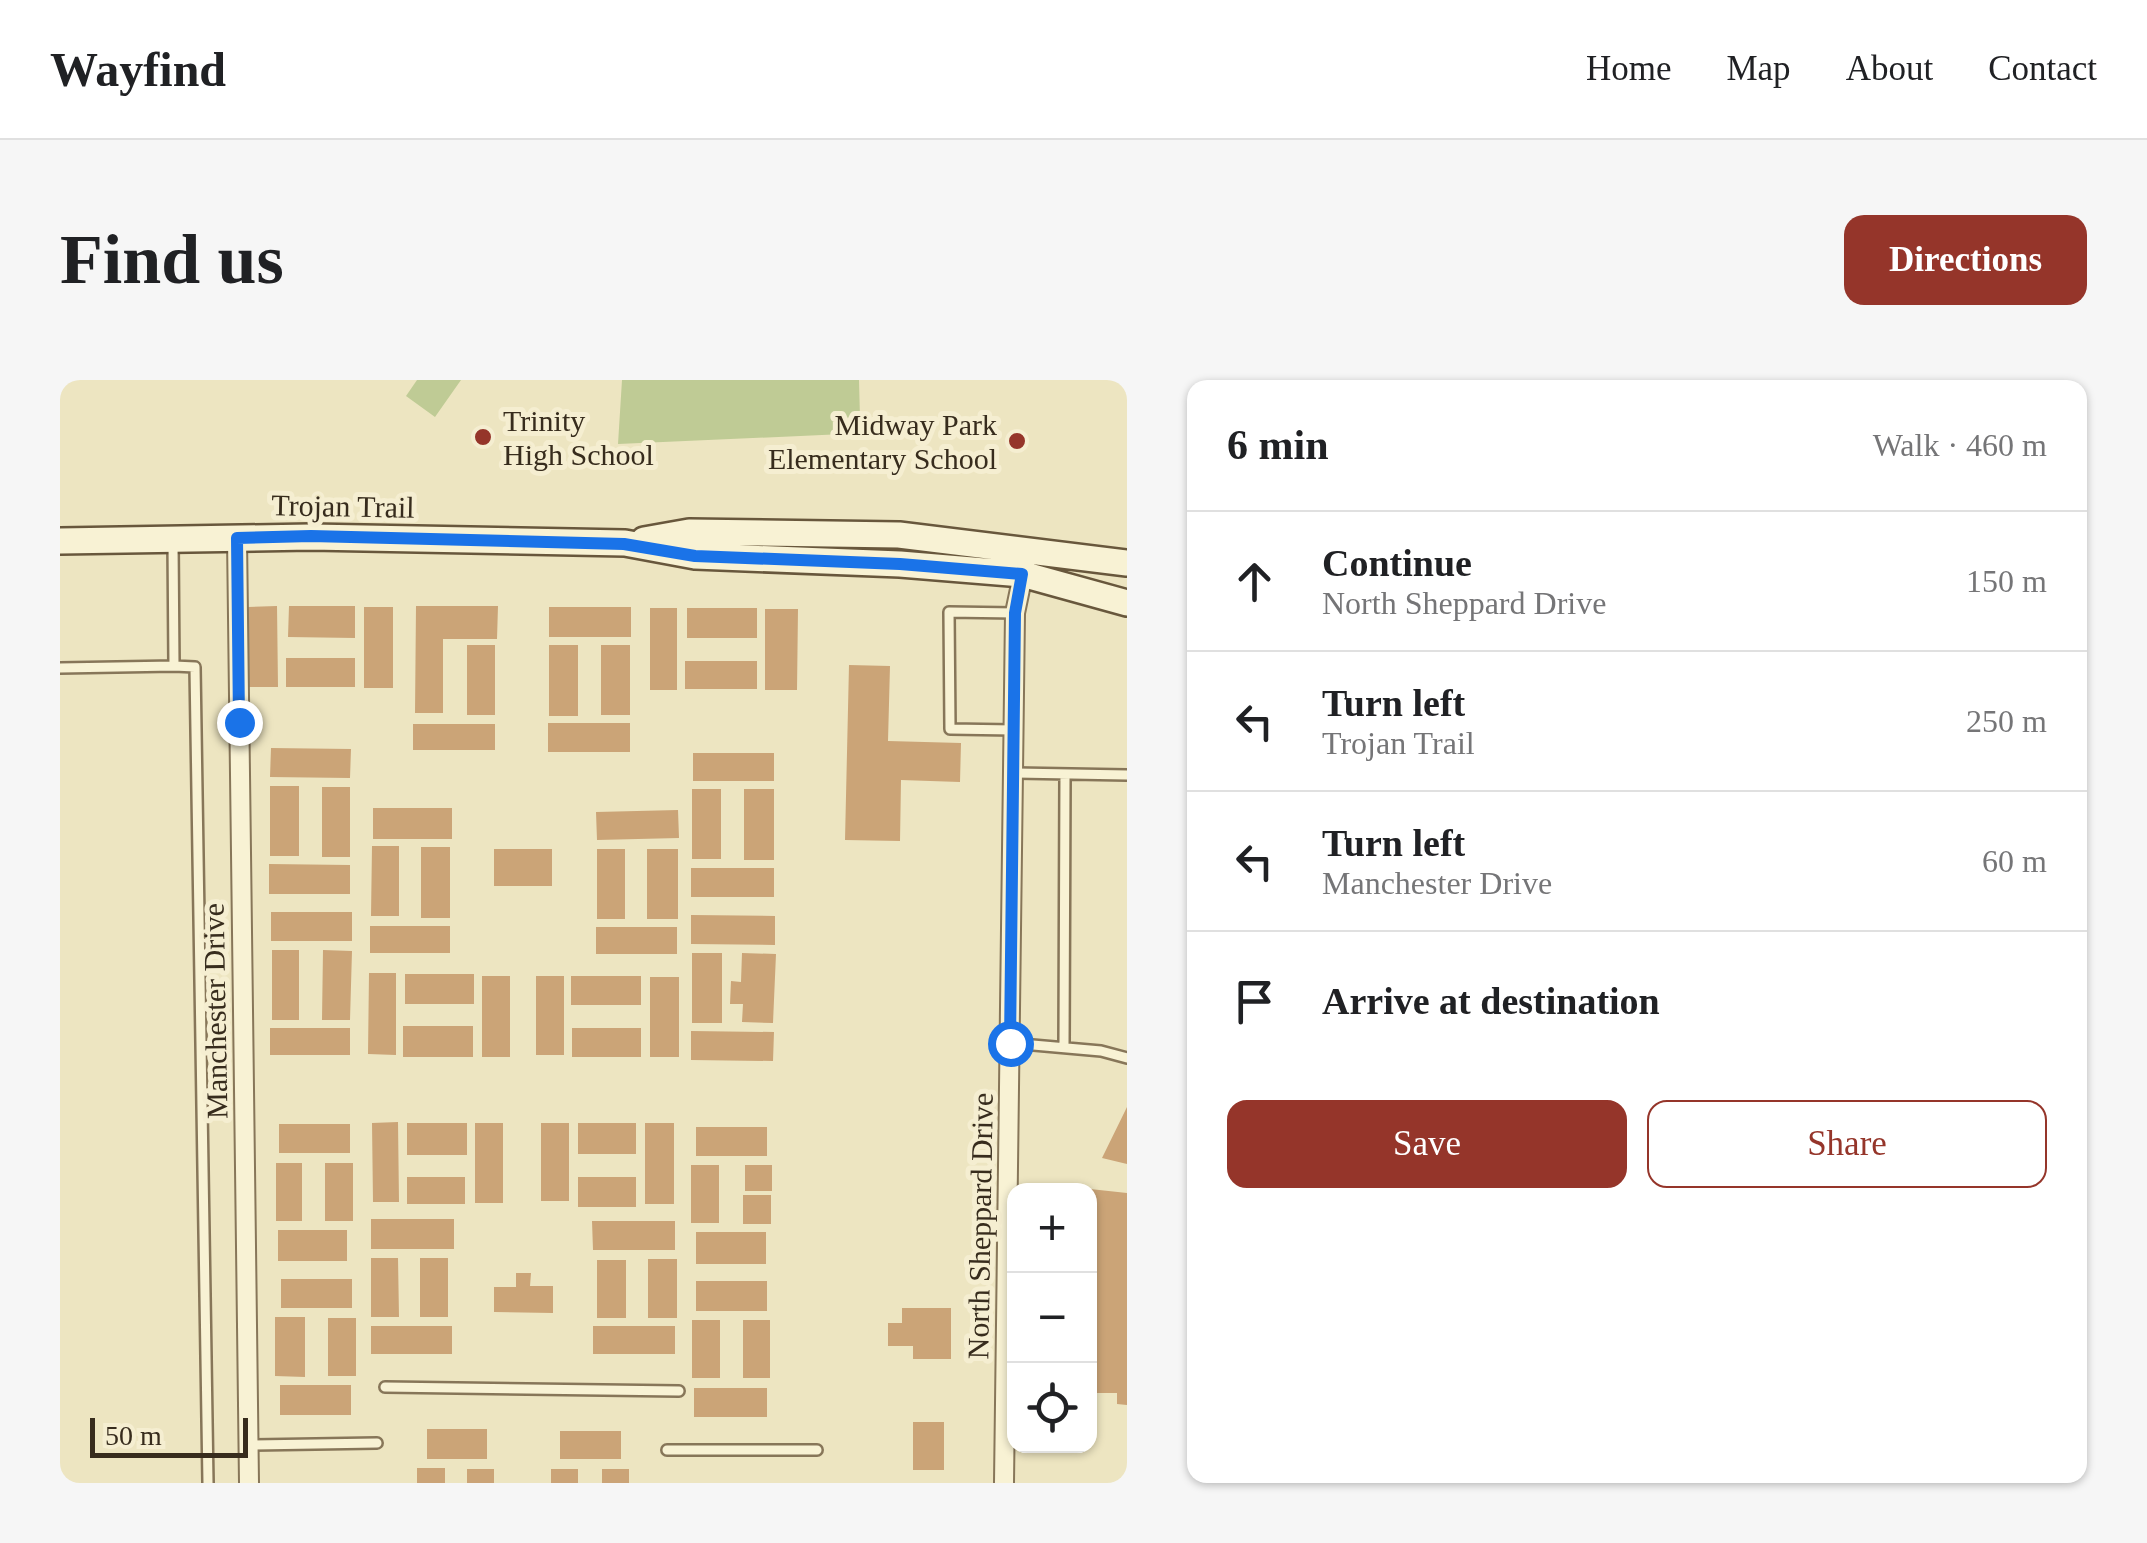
<!DOCTYPE html>
<meta charset="utf-8">
<style>
body{margin:0;font-family:"Times New Roman",serif;background:#f6f6f6;color:#202124}
.controls{position:absolute;right:30px;bottom:30px;display:grid;overflow:hidden;border-radius:20px;box-shadow:0 2px 8px #0004}
.controls button{width:90px;height:90px;display:grid;place-items:center;padding:0;border:0;border-bottom:2px solid #e0e0e0;background:#fff;color:#202124;font:50px sans-serif}
.scale{position:absolute;left:30px;bottom:25px;width:158px;box-sizing:border-box;padding-left:10px;border:5px solid #372c1d;border-top:0;font-size:28px;line-height:35px;white-space:nowrap;color:#372c1d;-webkit-text-stroke:8px #f5eed1;paint-order:stroke}
.stop{position:absolute;width:30px;height:30px;margin:-22px;border:8px solid #1a73e8;border-radius:50%;background:#fff}
.stop.end{background:#1a73e8;border-color:#fff;box-shadow:0 2px 10px #0008}
.list{margin:0;padding:0;list-style:none}
h2{display:flex;justify-content:space-between;align-items:center;height:130px;margin:0;padding:0 40px;font-size:42px}
h2 small{font-size:32px;font-weight:400;color:#757577}
.list li{display:grid;grid-template-columns:65px 1fr auto;gap:30px;align-items:center;box-sizing:border-box;height:140px;padding:0 40px;border-top:2px solid #e0e0e0}
.list b{display:block;font-size:38px;white-space:nowrap}
.list p{margin:0;font-size:32px;white-space:nowrap;color:#757577}
.list em{font-size:32px;font-style:normal;color:#757577}
.actions{display:flex;gap:20px;padding:30px 40px}
.actions a{flex:1;padding:22px 0;border:2px solid #95352a;border-radius:20px;text-align:center;font-size:35px;color:#95352a}
.actions .main{background:#95352a;color:#fff}
.icon{flex:none;width:55px;height:55px;fill:none;stroke:currentColor;stroke-width:2;stroke-linecap:round;stroke-linejoin:round}
.map{position:relative;flex:none;width:1067px;height:1103px;overflow:hidden;border-radius:20px}
header{display:flex;align-items:center;gap:60px;box-sizing:border-box;height:140px;padding:0 50px;background:#fff;border-bottom:2px solid #e0e0e0}
header strong{font-size:48px}
nav{display:flex;gap:55px;margin-inline-start:auto;font-size:35px}
.intro{display:flex;align-items:center;justify-content:space-between;box-sizing:border-box;height:240px;padding:0 60px}
h1{margin:0;font-size:70px}
.button{padding:25px 45px;border-radius:20px;background:#95352a;color:#fff;font-size:35px;font-weight:700}
main{display:flex;gap:60px;padding:0 60px}
aside{flex:1;background:#fff;border-radius:20px;box-shadow:0 2px 8px #0004}
.map>svg:first-child{display:block}
.green{fill:#bfcb95}
.building{fill:#cba477}
.lines{fill:none;stroke-linecap:round;stroke-linejoin:round}
.lane-casing{stroke:#877659;stroke-width:14}
.street-casing{stroke:#877659;stroke-width:22}
.secondary-casing{stroke:#68573c;stroke-width:30}
.lane{stroke:#f8f2d4;stroke-width:9}
.street{stroke:#f8f2d4;stroke-width:18}
.secondary{stroke:#f8f2d4;stroke-width:25}
.route{stroke:#1a73e8;stroke-width:12}
.poi-dot{fill:#95352a;stroke:#f5eed1;stroke-width:4}
.labels{text-anchor:middle;dominant-baseline:central;stroke-width:10;stroke-linejoin:round;paint-order:stroke}
.poi-label{font-size:30px;fill:#372c1d;stroke:#f5eed1;text-anchor:start}
.street-label{font-size:30px;fill:#372c1d;stroke:#f5eed1}
</style>
<header>
<strong>Wayfind</strong>
<nav><a>Home</a><a>Map</a><a>About</a><a>Contact</a></nav>
</header>
<div class="intro"><h1>Find us</h1><a class="button">Directions</a></div>
<main>
<div class="map">
<svg width="1067" height="1103" viewBox="0 0 1067 1103">
<rect width="100%" height="100%" fill="#ede5c1"/>
<path class="green" d="M357,0H401L375,37L346,16Z
M562,0H799L800,38L784,54L558,64Z"/>
<path class="building" d="M217,226L218,307H189L188,227Z
M229,226H295V258L228,257Z
M356,226H438L437,259H383V333H355Z
M304,227H333V308H304Z
M489,227H571V257H489Z
M590,228H617V310H590Z
M627,228H697V258H627Z
M705,229H738L737,310H705Z
M407,265H435V335H407Z
M489,265H518V336H489Z
M541,265H570V335H541Z
M226,278H295V307H226Z
M625,281H697V309H625Z
M789,285L830,286L828,361L901,363L900,402L841,400L840,461L785,460Z
M488,343H570V372H488Z
M353,344H435V370H353Z
M211,368L291,369L290,398L210,397Z
M633,373H714V401H633Z
M210,406H239V476H210Z
M262,407H290V477H262Z
M632,409H661V479H632Z
M684,409H714V480H684Z
M313,428H392V459H313Z
M618,430L619,458L537,460L536,432Z
M312,466H339V536H311Z
M361,467H390V538H361Z
M434,469H492V506H434Z
M537,469H565V539H537Z
M587,469H618V539H587Z
M209,484L290,485V514H209Z
M631,488H714V517H631Z
M211,532H292V561H211Z
M631,535L715,536V565L631,564Z
M310,546H390V573H310Z
M536,547H617V574H536Z
M212,570H239V640H212Z
M263,570L292,571L290,640H262Z
M632,573H662V643H632Z
M682,573L716,574L713,643L682,642L683,624H670L671,601L681,602Z
M309,593H336V675L308,674Z
M345,594H414V624H345Z
M422,596H450V677H422Z
M476,596H504V675H476Z
M511,596H581V625H511Z
M590,597H619V677H590Z
M343,646H413V677H343Z
M210,648H290V675H210Z
M512,648H581V677H512Z
M631,651L714,652L713,681L631,680Z
M1067,727V784L1042,778Z
M338,742L339,822H313L312,743Z
M347,743H407V775H347Z
M415,743H443V823H415Z
M481,743H509V821H481Z
M518,743H576V774H518Z
M585,743H614V824H585Z
M219,744H290V773H219Z
M636,747H707V776H636Z
M216,783H242V841H216Z
M265,783H293V841H265Z
M631,785H659V843H631Z
M685,785H712V811H685Z
M347,797H405V824H347Z
M518,797H576V827H518Z
M1030,809L1067,813V1025L1057,1024V1013H1030Z
M683,815H711V844H683Z
M311,839H394V869H311Z
M532,841H615V870H533Z
M218,850H287V881H218Z
M636,852H706V884H636Z
M311,878H338L339,937H311Z
M360,878H388V937H360Z
M588,879H617V938H588Z
M537,880H566V938H537Z
M456,893H471L470,906H493V933L434,932V907H456Z
M221,899H292V928H221Z
M636,901H707V931H636Z
M842,928H891V979H853V966H828V943H842Z
M215,937H245V997L215,996Z
M268,938H296V996H268Z
M632,940H660V998H632Z
M683,940H710V998H683Z
M311,946H392V974H311Z
M533,946H615V974H533Z
M220,1005H291V1035H220Z
M634,1008H707V1037H634Z
M853,1042H884V1090H853Z
M367,1049H427V1079H367Z
M500,1051H561V1079H500Z
M357,1088H385V1103H357Z
M407,1089H434V1103H407Z
M491,1089H518V1103H491Z
M542,1089H569V1103H542Z"/>
<g class="lines">
<defs>
<path id="lane" d="M114,286L135,287L148,1103
M0,288L114,286L113,162
M954,350L890,349L889,232L955,233
M953,393L1067,395
M950,663L1041,671L1067,678
M1004,667L1005,395
M325,1007L619,1011
M188,1065L317,1063
M607,1070H757"/>
<path id="street" d="M177,158L189,1103
M944,1103L955,233L965,185"/>
<path id="secondary" d="M584,160L629,152L839,155L1067,183
M0,161L251,157L565,163L635,176L840,184L962,194L1067,223"/>
</defs>
<use href="#lane" class="lane-casing"/>
<use href="#street" class="street-casing"/>
<use href="#secondary" class="secondary-casing"/>
<use href="#lane" class="lane"/>
<use href="#street" class="street"/>
<use href="#secondary" class="secondary"/>
</g>
<g class="lines">
<path class="route" d="M179,342L177,158L251,156L564,164L635,176L840,184L962,194L955,233L950,663"/>
</g>
<g class="poi-dot">
<circle cx="423" cy="57" r="10"/>
<circle cx="957" cy="61" r="10"/>
</g>
<g class="labels">
<g class="poi-label">
<text x="443" y="40">Trinity<tspan x="443" dy="34">High School</tspan></text>
<text x="937" y="44" text-anchor="end">Midway Park<tspan x="937" dy="34">Elementary School</tspan></text>
</g>
<g class="street-label">
<text transform="translate(283 126) rotate(1)">Trojan Trail</text>
<text transform="translate(155 631) rotate(-91)">Manchester Drive</text>
<text transform="translate(920 846) rotate(-89)">North Sheppard Drive</text>
</g>
</g>
</svg>
<div class="controls">
<button>+</button>
<button>−</button>
<button><svg class="icon" aria-label="locate" viewBox="0 0 24 24"><circle cx="12" cy="12" r="6"/><path d="M12 2v4M12 18v4M2 12h4M18 12h4"/></svg></button>
</div>
<div class="scale">50 m</div>
<div class="stop" style="left:950px;top:663px"></div>
<div class="stop end" style="left:179px;top:342px"></div>
</div>
<aside>
<h2>6 min<small>Walk · 460 m</small></h2>
<ul class="list">
<li><svg class="icon" aria-label="ahead" viewBox="0 0 24 24"><path d="M12 20V5M6 11l6-6 6 6"/></svg><div><b>Continue</b><p>North Sheppard Drive</p></div><em>150 m</em></li>
<li><svg class="icon" aria-label="left" viewBox="0 0 24 24"><path d="M17 20v-9H6M10 6l-5 5 5 5"/></svg><div><b>Turn left</b><p>Trojan Trail</p></div><em>250 m</em></li>
<li><svg class="icon" aria-label="left" viewBox="0 0 24 24"><path d="M17 20v-9H6M10 6l-5 5 5 5"/></svg><div><b>Turn left</b><p>Manchester Drive</p></div><em>60 m</em></li>
<li><svg class="icon" aria-label="arrive" viewBox="0 0 24 24"><path d="M6 21V4h12l-3 4 3 4H6"/></svg><div><b>Arrive at destination</b></div></li>
</ul>
<div class="actions"><a class="main">Save</a><a>Share</a></div>
</aside>
</main>
